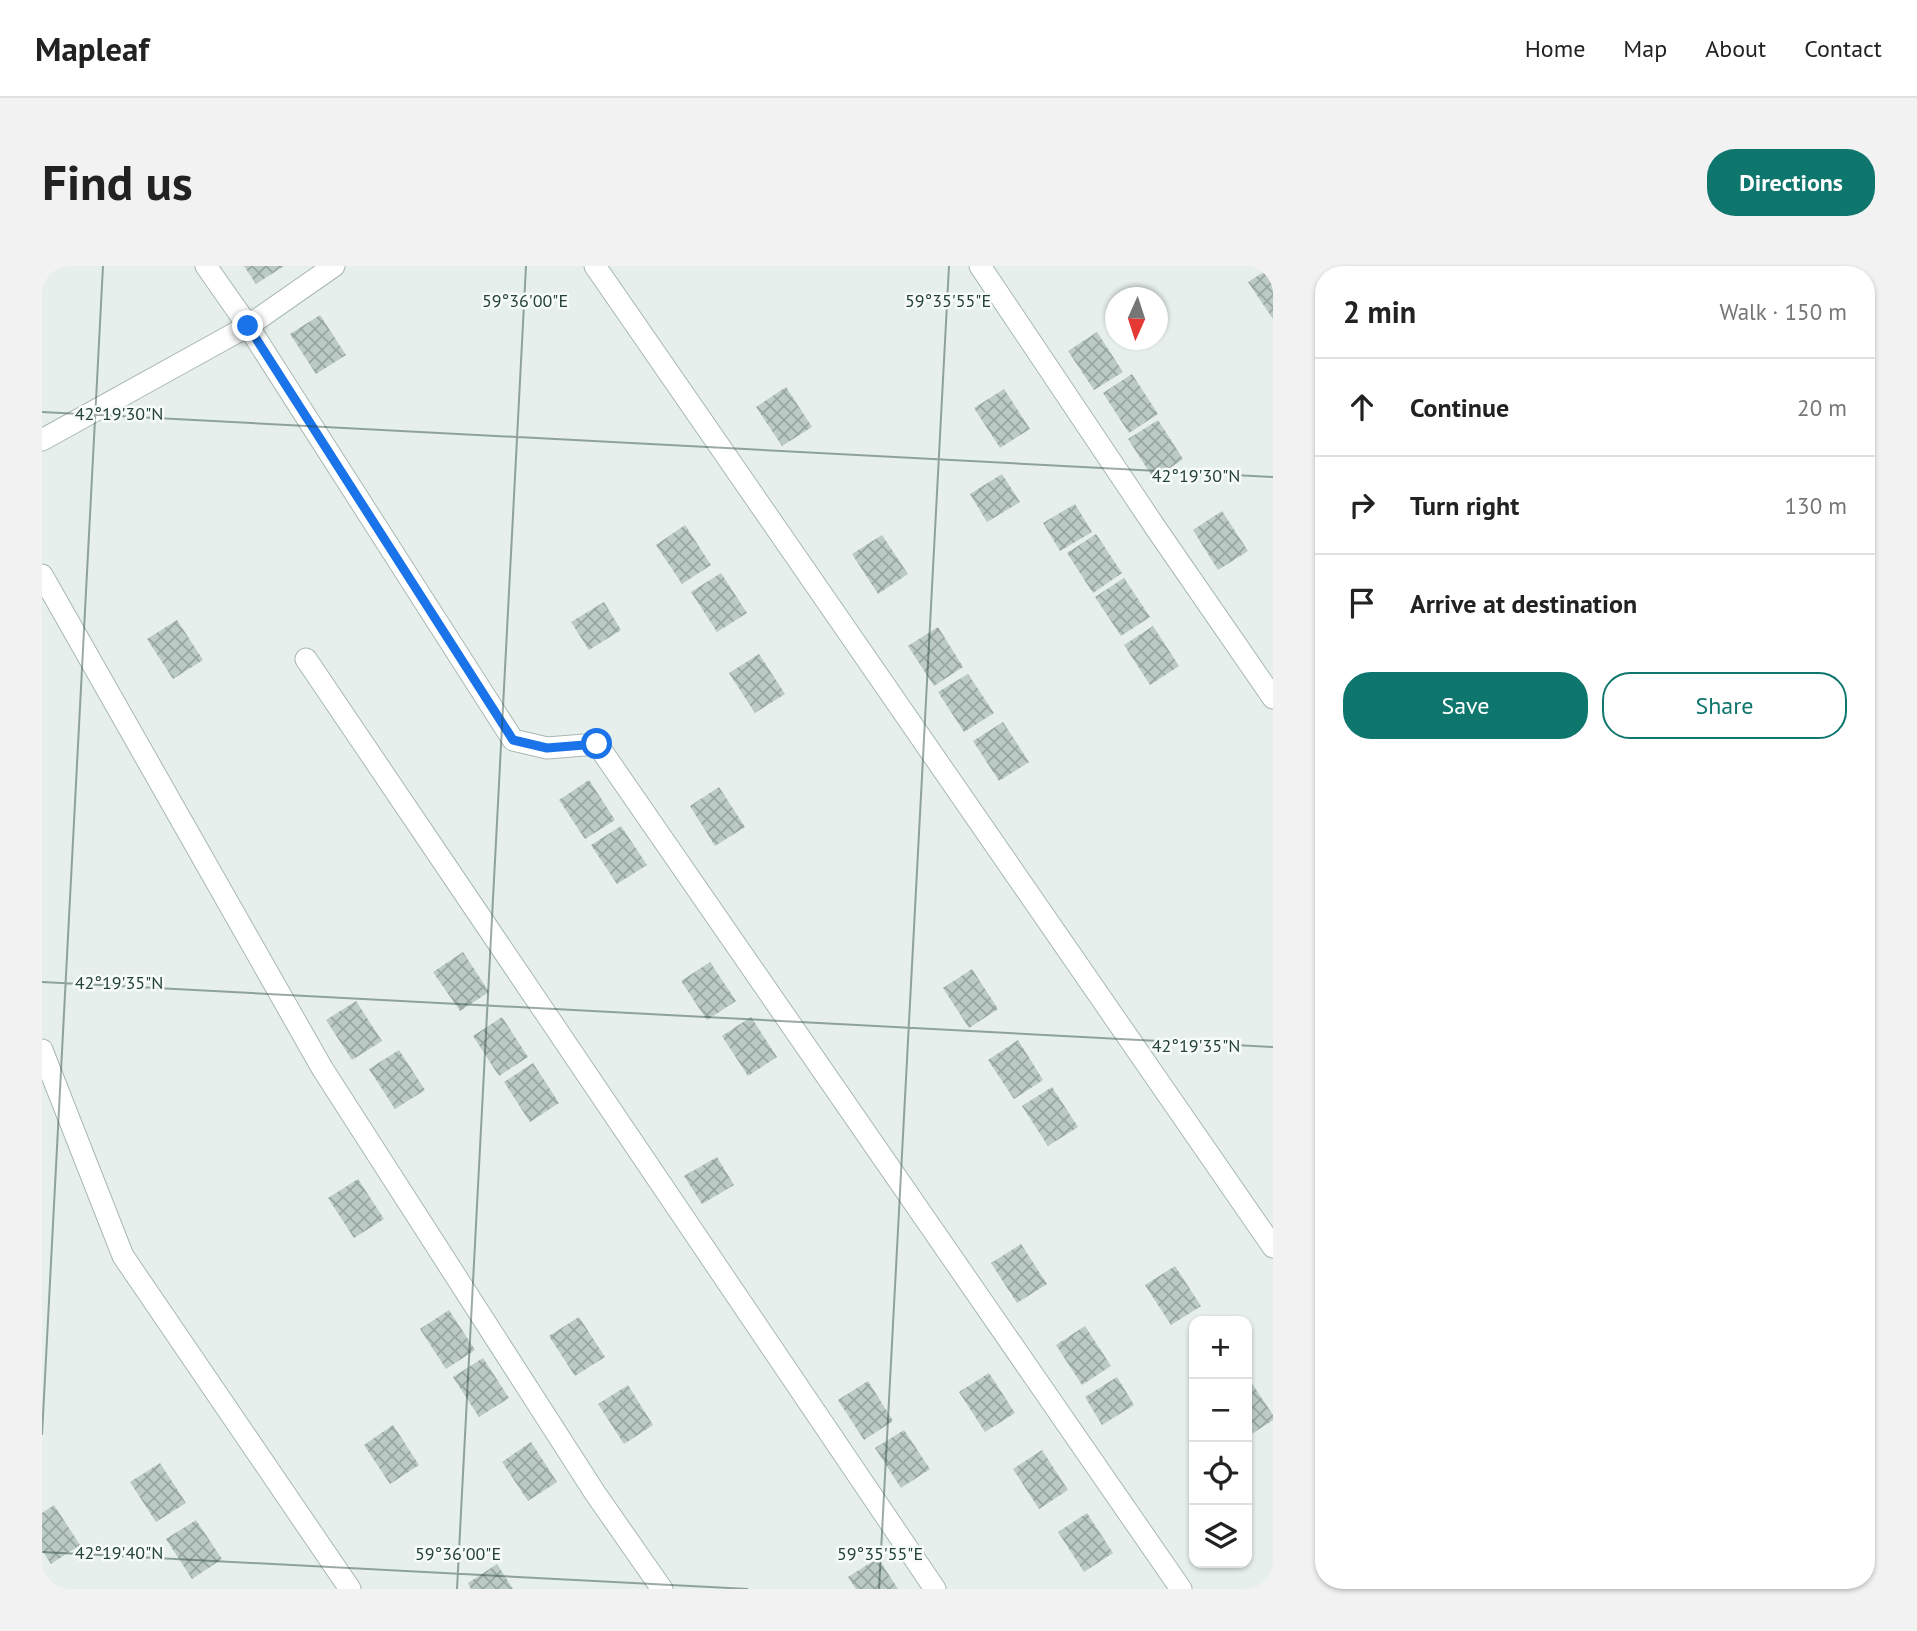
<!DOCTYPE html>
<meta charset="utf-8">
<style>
body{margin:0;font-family:"PT Sans",sans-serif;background:#f2f2f2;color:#222}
.controls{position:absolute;right:21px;bottom:21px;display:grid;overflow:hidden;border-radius:14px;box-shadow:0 2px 5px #0004}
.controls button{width:63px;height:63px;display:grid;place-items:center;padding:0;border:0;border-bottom:2px solid #e0e0e0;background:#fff;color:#222;font:35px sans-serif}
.compass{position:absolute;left:1063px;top:21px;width:63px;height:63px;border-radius:50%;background:#fff;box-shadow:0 2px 5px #0004;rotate:183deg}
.stop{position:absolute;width:21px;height:21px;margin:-16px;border:5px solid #1a73e8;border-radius:50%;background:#fff}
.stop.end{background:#1a73e8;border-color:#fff;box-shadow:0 2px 7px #0008}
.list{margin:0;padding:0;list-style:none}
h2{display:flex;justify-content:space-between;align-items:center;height:91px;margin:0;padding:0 28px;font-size:30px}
h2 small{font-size:23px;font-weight:400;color:#767676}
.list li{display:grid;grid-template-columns:46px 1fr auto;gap:21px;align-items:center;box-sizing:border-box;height:98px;padding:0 28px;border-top:2px solid #e0e0e0}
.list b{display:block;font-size:26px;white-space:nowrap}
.list em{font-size:23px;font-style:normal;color:#767676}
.actions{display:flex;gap:14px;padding:21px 28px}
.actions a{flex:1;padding:16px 0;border:2px solid #0f766e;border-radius:28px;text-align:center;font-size:24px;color:#0f766e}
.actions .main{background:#0f766e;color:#fff}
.icon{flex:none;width:38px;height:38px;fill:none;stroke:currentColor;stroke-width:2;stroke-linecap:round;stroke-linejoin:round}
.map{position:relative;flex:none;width:1231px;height:1323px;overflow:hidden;border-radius:28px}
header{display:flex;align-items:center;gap:42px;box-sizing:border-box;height:98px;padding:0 35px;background:#fff;border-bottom:2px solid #e0e0e0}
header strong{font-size:33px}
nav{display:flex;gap:38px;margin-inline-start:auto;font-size:24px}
.intro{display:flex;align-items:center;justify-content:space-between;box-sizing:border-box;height:168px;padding:0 42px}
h1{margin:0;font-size:49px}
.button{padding:18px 32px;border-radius:28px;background:#0f766e;color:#fff;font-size:24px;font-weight:700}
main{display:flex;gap:42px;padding:0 42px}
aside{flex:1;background:#fff;border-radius:28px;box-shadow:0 2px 5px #0004}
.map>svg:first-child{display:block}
.building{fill:url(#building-cross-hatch)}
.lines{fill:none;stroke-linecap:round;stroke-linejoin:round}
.minor-casing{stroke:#a8b8b2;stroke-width:23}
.minor{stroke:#fff;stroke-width:21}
.route{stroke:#1a73e8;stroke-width:9}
.ticks{fill:none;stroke:#24423a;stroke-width:2;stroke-opacity:0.45}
.ticks-label{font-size:18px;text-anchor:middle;fill:#24423a;stroke:#f7fbf9;stroke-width:5;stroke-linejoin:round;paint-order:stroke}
</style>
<header>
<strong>Mapleaf</strong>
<nav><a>Home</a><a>Map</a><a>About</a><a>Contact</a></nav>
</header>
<div class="intro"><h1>Find us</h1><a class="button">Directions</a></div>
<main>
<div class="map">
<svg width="1231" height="1323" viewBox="0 0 1231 1323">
<defs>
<pattern id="building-cross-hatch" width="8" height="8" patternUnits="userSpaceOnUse" patternTransform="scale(1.75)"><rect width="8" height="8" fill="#bbcac4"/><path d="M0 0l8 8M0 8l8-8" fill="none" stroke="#98a6a0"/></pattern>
</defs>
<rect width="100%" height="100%" fill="#e6efeb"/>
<path class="building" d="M202,0H242L214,18Z
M1231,0V53L1206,16Z
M278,49L304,89L274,108L248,68Z
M1055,66L1081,106L1052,124L1026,85Z
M1090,108L1116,148L1087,167L1061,127Z
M744,121L770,161L740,180L714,141Z
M962,123L988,163L958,182L932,142Z
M1116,154L1141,193L1112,213L1086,173Z
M960,208L978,236L945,256L928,228Z
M1033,238L1050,266L1018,285L1001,257Z
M1180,245L1206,285L1176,304L1151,264Z
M643,259L669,299L640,318L614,279Z
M1054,268L1080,307L1051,327L1025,287Z
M840,269L866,308L836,328L810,288Z
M679,307L705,347L675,366L649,326Z
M1082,312L1108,351L1079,370L1053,331Z
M562,336L579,364L547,384L529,356Z
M135,354L161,394L131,413L105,373Z
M1111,360L1137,400L1108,419L1082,379Z
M896,361L921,401L892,420L866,380Z
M717,388L743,428L713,447L687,407Z
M926,408L952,447L922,466L896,426Z
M961,456L987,496L957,515L931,475Z
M547,514L573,554L543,573L517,534Z
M677,521L703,561L673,580L648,540Z
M579,560L605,599L575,618L549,579Z
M421,686L447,726L418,745L391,706Z
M668,696L694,735L665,754L639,715Z
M930,703L956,743L927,762L901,722Z
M314,735L340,775L310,794L284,754Z
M460,751L486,791L457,810L431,770Z
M709,751L735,791L706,810L680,770Z
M976,774L1001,814L972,833L946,794Z
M357,784L383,824L353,843L327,803Z
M491,797L517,837L488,856L462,816Z
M1010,821L1036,861L1006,880L980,840Z
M675,891L692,919L660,938L642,910Z
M316,913L342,953L312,972L286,932Z
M979,978L1005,1018L975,1037L949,997Z
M1133,1000L1159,1040L1129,1059L1103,1019Z
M407,1044L433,1084L404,1103L378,1063Z
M537,1051L563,1091L533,1110L507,1070Z
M1043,1060L1069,1100L1040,1119L1014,1079Z
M441,1092L467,1132L437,1151L411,1111Z
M947,1107L973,1147L943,1166L917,1126Z
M1075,1111L1092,1139L1060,1159L1043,1131Z
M1207,1113L1231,1149V1154L1205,1171V1114Z
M826,1115L851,1155L822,1174L796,1134Z
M586,1119L611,1159L582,1178L556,1138Z
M351,1159L377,1199L348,1218L322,1179Z
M862,1164L888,1203L859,1222L833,1182Z
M489,1176L515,1216L486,1235L460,1196Z
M1000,1184L1026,1224L997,1243L971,1203Z
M118,1197L144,1237L114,1256L88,1216Z
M12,1239L38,1279L9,1298L0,1284V1247Z
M1045,1247L1071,1287L1042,1306L1016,1266Z
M154,1254L180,1293L150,1313L124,1273Z
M836,1292L856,1323H814L806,1311Z
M455,1298L471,1323H429L426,1317Z"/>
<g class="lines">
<defs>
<path id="minor" d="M164,0L206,60L471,474L505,482L555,478L1139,1323
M553,0L1231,981
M938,0L1113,261L1231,432
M0,174L206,60L292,0
M0,309L280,802L553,1227L620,1323
M264,393L893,1323
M0,784L81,990L308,1323"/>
</defs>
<use href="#minor" class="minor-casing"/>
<use href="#minor" class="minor"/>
</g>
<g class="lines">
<path class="route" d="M206,60L471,474L505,482L555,478"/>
</g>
<path class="ticks" d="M0,146L1231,211M0,716L1231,781M0,1169L61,0M0,1286L706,1323M415,1323L484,0M837,1323L907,0"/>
<g class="ticks-label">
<text x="483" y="41">59°36'00"E</text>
<text x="906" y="41">59°35'55"E</text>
<text x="77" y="154">42°19'30"N</text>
<text x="1154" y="216">42°19'30"N</text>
<text x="77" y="723">42°19'35"N</text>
<text x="1154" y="786">42°19'35"N</text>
<text x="77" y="1293">42°19'40"N</text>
<text x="416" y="1294">59°36'00"E</text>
<text x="838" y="1294">59°35'55"E</text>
</g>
</svg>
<div class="controls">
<button>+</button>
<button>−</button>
<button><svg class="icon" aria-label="locate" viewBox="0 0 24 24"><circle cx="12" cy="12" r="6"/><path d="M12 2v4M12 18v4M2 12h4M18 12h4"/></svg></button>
<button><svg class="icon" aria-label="layers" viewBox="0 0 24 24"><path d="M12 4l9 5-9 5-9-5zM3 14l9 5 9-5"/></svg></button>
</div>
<svg class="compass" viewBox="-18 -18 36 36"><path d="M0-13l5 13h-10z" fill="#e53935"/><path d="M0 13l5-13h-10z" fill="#767676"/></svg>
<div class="stop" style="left:555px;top:478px"></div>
<div class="stop end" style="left:206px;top:60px"></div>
</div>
<aside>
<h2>2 min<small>Walk · 150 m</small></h2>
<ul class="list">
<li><svg class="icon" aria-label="ahead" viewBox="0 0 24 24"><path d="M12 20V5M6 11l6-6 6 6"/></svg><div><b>Continue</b></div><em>20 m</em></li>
<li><svg class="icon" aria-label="right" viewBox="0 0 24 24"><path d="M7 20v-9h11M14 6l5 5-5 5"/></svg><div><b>Turn right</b></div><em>130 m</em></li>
<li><svg class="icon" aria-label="arrive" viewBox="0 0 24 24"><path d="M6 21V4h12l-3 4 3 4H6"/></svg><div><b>Arrive at destination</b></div></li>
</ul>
<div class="actions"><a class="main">Save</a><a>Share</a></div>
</aside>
</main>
